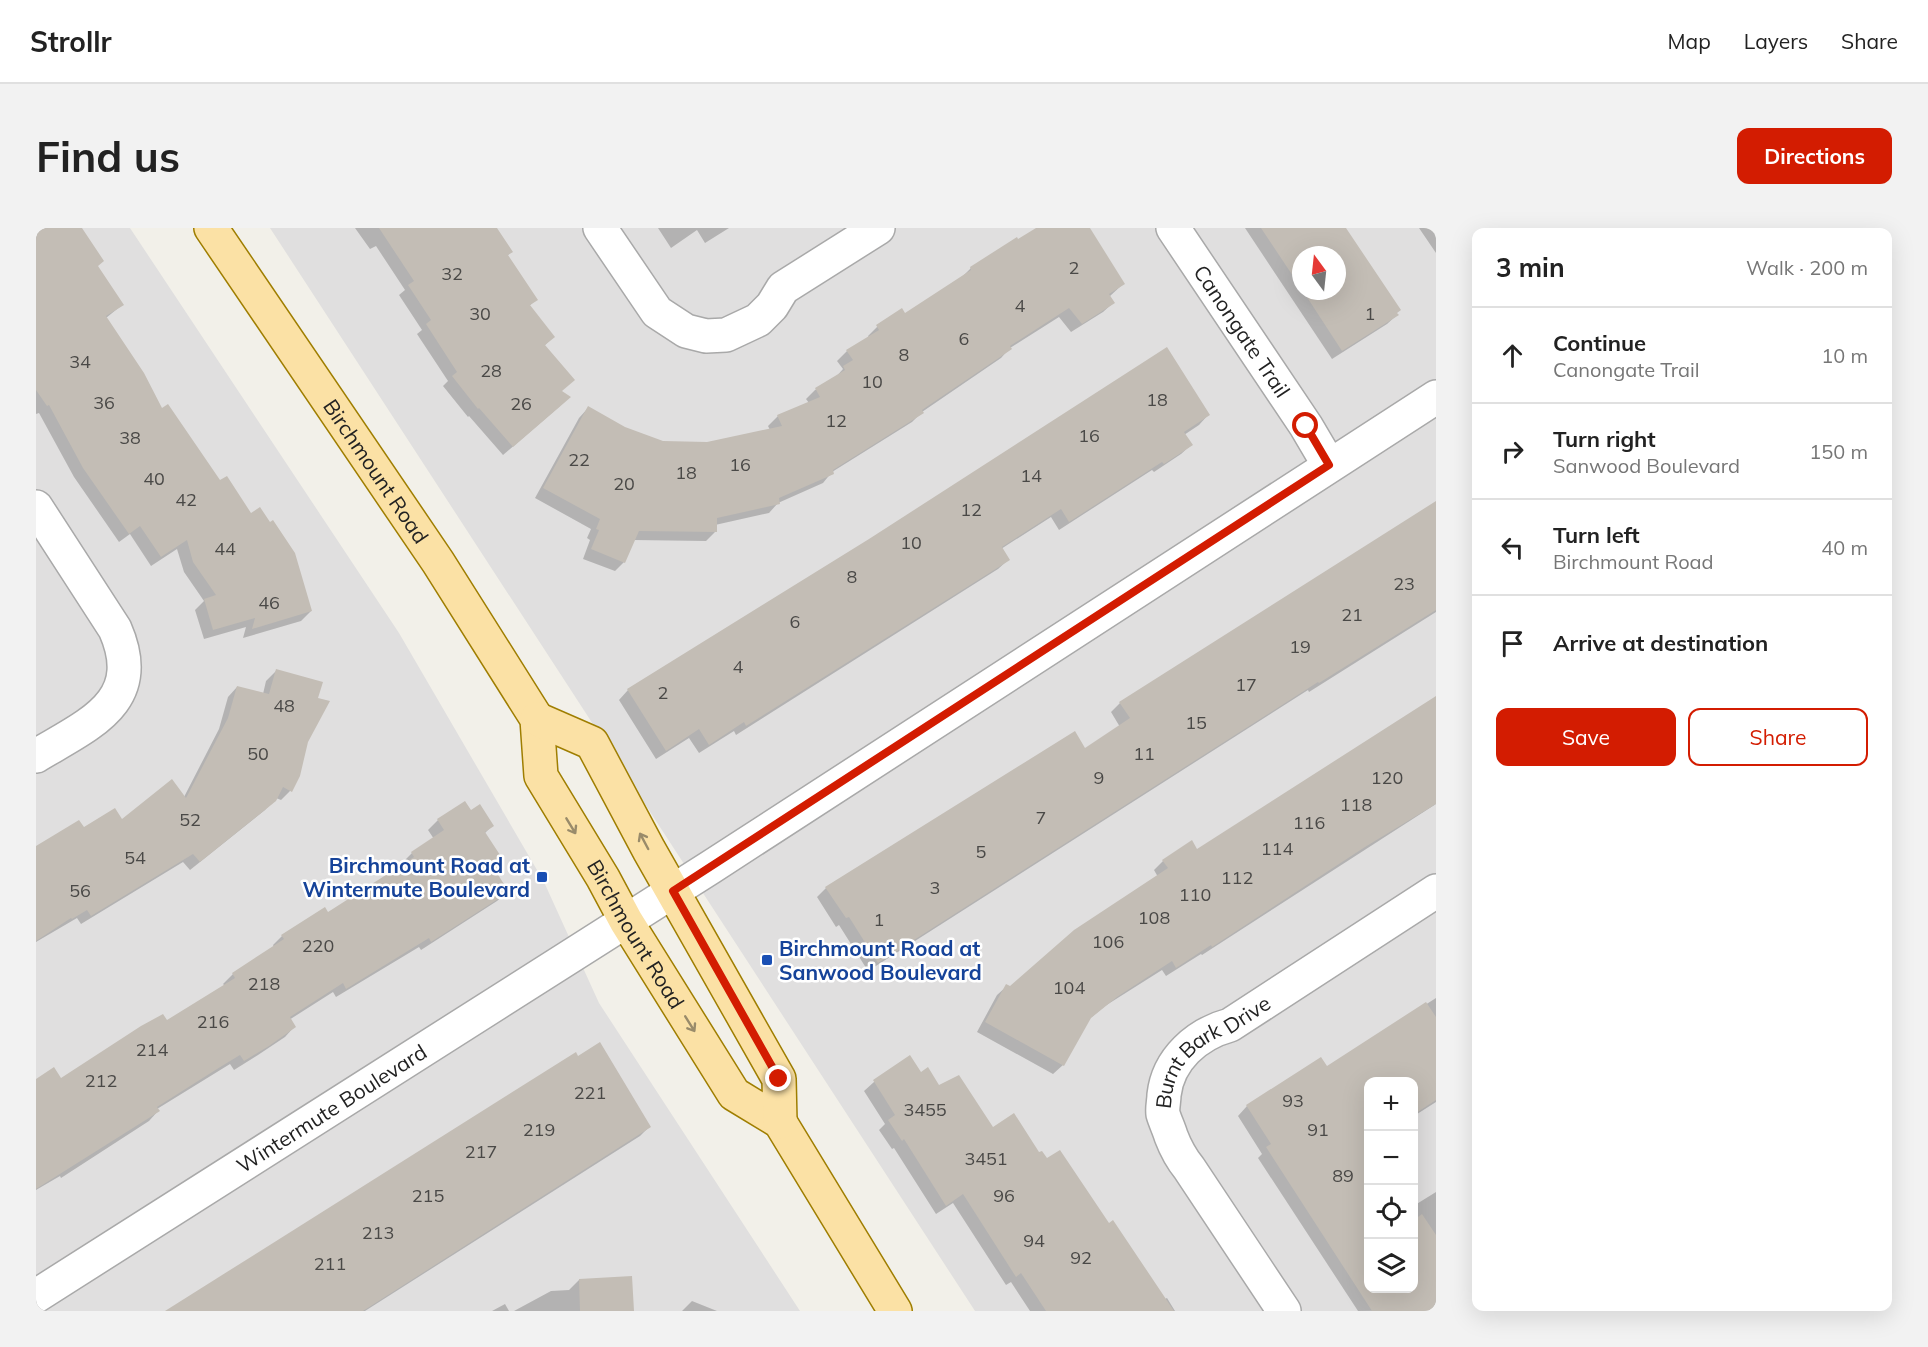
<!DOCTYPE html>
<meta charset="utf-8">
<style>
body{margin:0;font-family:Mulish,sans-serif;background:#f2f2f2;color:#222}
.controls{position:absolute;right:18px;bottom:18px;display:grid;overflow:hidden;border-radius:12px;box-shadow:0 6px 24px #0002}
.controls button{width:54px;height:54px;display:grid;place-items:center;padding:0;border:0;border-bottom:2px solid #e0e0e0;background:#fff;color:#222;font:30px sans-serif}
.compass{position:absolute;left:1256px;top:18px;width:54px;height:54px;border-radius:50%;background:#fff;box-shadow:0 6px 24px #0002;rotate:345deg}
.stop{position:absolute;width:18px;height:18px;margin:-14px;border:4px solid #d31c01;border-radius:50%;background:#fff}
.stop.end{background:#d31c01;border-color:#fff;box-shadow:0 2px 6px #0008}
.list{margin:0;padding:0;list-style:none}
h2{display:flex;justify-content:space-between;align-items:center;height:78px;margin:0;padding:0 24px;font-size:26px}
h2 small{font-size:20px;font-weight:400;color:#767676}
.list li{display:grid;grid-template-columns:39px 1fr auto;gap:18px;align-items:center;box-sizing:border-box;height:96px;padding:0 24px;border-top:2px solid #e0e0e0}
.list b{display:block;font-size:22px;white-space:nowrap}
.list p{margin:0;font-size:20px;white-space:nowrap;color:#767676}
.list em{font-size:20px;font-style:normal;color:#767676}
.actions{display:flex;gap:12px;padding:18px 24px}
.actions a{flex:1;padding:14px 0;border:2px solid #d31c01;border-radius:12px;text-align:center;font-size:21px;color:#d31c01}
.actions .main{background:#d31c01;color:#fff}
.icon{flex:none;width:33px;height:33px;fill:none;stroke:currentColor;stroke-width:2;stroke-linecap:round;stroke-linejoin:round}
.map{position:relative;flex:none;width:1400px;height:1083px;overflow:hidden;border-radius:12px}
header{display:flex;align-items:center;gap:36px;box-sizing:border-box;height:84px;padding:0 30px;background:#fff;border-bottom:2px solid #e0e0e0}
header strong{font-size:28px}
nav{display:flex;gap:33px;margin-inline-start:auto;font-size:21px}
.intro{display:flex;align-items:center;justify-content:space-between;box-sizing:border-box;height:144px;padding:0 36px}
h1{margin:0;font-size:42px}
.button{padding:15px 27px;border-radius:12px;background:#d31c01;color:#fff;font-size:21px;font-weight:700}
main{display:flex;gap:36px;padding:0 36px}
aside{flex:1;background:#fff;border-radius:12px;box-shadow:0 6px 24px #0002}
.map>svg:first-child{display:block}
.residential{fill:#e0dfdf;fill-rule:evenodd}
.shadow{fill:#0003;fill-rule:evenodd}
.building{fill:#c3bdb5}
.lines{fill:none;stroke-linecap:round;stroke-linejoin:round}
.minor-casing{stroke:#a9a9a9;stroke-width:36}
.major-casing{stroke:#9f7e01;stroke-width:36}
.minor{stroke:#fff;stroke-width:33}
.major{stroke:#fbe1a5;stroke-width:33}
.oneway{stroke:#998b6a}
.route{stroke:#d31c01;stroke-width:8}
.transit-dot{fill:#1a4fb4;stroke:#fff;stroke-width:2}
.labels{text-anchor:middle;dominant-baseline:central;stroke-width:5;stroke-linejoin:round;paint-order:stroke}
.number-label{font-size:18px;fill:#4a4947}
.street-label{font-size:21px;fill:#222;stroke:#fff}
.transit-label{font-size:21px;font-weight:bold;fill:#164399;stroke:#fff;text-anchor:end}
</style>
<header>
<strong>Strollr</strong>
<nav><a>Map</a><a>Layers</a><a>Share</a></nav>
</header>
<div class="intro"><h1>Find us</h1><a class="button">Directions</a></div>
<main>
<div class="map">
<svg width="1400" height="1083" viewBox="0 0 1400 1083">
<rect width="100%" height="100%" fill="#f2f0e9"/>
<path class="residential" d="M0,0H94L363,405L508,654L563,775L764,1083H0Z
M234,0H1400V1083H939ZM1265,27H1301V63H1265ZM1332,854H1378V1060H1332Z"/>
<path class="shadow" d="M0,0H44L61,39L86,77L70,90L126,182L275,383L265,393L207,410L210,399L168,411L159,382L168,373L148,344L141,321L115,338L94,306L83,314L38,249L3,185L0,186Z
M319,0H455L475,24L471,28L500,72L493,78L517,109L508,118L524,164V178L467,227L433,188L432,189L407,158L412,153L381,106L386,102L363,67L369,62L340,18L334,21Z
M622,0H693L669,15L661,2L635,20Z
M1003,0H1052L1087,56L1073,69L1077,75L1067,84L1035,104L1023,89L974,120L965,130L886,184L876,194L796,244L787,255L742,275L733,285L679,297V304L670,313L597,312L588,334L579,343L547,331L554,312L551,310L555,301L499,270L543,190L552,180L589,200L627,215H671L734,202L732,198L742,188L773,175L770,171L779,162L799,150L807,141L801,133L811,123L833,110L832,108L841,99L869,87L925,50L935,40Z
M1209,0H1308L1361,87L1351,96L1296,131ZM1265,27H1301V63H1265Z
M1383,0H1400V25Z
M1172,187L1163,197L1148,207L1155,217L1145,226L1118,244L1116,242L1023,302L1015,289L965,321L972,332L962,341L700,507L698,503L663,525L653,510L620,531L583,472L592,462Z
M1400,275V384L1273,464L1272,462L832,743L803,697L800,699L781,669L790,660L1049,522L1084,499L1075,484L1084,475Z
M240,443L270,513L254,563L245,572L240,570L229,582L154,642L147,634L45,696L41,690L0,714V639L47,601L86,594L148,569L183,501L192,469L201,459L227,466L230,453Z
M1400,576L1166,727L1165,726L1130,748L1126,742L1069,778L1052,792L1027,837L1017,846L941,804L961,767L971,758L974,760L1122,649L1118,642L1127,633L1161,623Z
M434,584L456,598L448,606L465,637L458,644L471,664L461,673L385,722L383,719L300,769L297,764L253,792L258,799L249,809L222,827L198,842L194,836L121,881L122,883L113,893L25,950L24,948L0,962V853L25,852L130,794L189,758L187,756L197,746L238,719L237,717L246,708L292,686L368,637L367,634L376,625L398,611L392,602L402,592Z
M1400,770V874L1378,888V854H1332V1060H1378V975L1379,977L1400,964V1082L1322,1083L1222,930L1226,926L1202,888L1211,878L1290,840Z
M874,829L885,846L956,901L1003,926L1072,997L1129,1071L1131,1070L1139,1083H994L975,1054L970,1057L917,975L900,986L858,920L856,921L843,902L849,896L828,863L838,854Z
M614,898L604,908L329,1083H135Z
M543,1052L596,1083H478L515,1063L533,1062Z
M656,1073L681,1083H646Z
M469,1076L473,1083H456Z"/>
<path class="building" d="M0,0H46L68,33L62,38L88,77L70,88L108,145L126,180L132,176L184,252L191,248L215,285L224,279L234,294L237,292L259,325L276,383L216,401L219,390L177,402L168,371L180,367L157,334L151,312L125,329L104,298L93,306L47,240L13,177L11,178L0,162Z
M343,0H461L477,24L472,27L502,72L494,77L519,109L509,117L539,152L526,163L535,169L477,219L443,180L442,181L416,148L421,144L390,96L395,92L372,57L378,53Z
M1000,0H1054L1089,56L1073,66L1079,75L1046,96L1033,80L974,118L976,121L886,182L888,185L797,242L798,246L743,270L744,276L681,290V304L603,303L589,335L555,321L563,302L560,301L564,291L507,260L552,178L589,199L627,213L671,214L746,198L741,187L784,169L779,160L809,142L807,138L817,132L810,122L843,102L840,97L866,80L869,85L935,42L934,39L981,9L982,11Z
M1225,0H1310L1365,82L1361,85L1363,87L1306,123L1267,63H1301V27H1265V60Z
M1131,119L1174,187L1148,204L1157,217L1128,236L1126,234L1033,294L1025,281L966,319L974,332L710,498L708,494L673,517L663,501L630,523L591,461L833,311Z
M1400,273V382L1283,455L1282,454L842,735L813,689L810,690L789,659L1039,503L1049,520L1094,490L1083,474Z
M240,441L287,454L282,470L294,473L272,514L264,548L256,564L247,559L240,573L164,634L157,626L55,688L51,682L36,691L35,690L0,713V618L43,592L48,599L79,580L86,591L136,551L150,570L192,490L201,458L233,466Z
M1400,468V576L1329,619L1176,719L1175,717L1140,740L1136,733L1081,769L1055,790L1028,838L949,794L970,756L974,758L1038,702L1132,640L1126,632L1156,612L1161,621Z
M429,573L435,582L444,576L458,598L449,604L466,630L463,632L467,637L459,642L473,664L395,714L393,710L310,761L307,755L254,789L260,799L233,818L208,833L204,827L181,841L121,879L124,883L0,961V851L18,839L25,850L105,798L127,786L131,792L199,750L196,745L248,711L245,707L289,679L292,684L378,629L375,624L408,602L401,591Z
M1390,774L1400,789V872L1377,887V854H1332V1060H1377V983L1382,989L1386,986L1400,1007V1083H1336L1230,919L1235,916L1210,877L1285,829L1291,838Z
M564,814L615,899L327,1083H129L540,824L542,828Z
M874,827L885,844L892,839L903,857L923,847L957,899L978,885L1003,924L1006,923L1011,930L1024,922L1073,995L1077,992L1138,1083H1010L985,1045L980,1049L927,966L910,978L868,911L866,913L852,892L859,887L837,852Z
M596,1048L598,1083H544L543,1051Z"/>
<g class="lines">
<defs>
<g id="minor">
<path d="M564,0L621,84L650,103L670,108L690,107L722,92L736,78L747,60L842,0"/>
<path id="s1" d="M1137,0L1270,198L1293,237"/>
<path d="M0,279L79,401C111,474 53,496 0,528"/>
<path id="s2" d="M0,1068L675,639L1400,169"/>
<path id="s3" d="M1248,1083L1153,940C1144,929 1140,921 1135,908C1133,901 1129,893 1127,886C1126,880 1128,873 1128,867C1132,831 1161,806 1194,797L1400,663"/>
</g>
<g id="major">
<path id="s4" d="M175,0L402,334L501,491L505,548L567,650L590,693L698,866L744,894L859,1083"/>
<path d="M501,491L556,515L613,622L743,851L744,894"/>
</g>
</defs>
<use href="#minor" class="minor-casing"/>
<use href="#major" class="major-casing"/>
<use href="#minor" class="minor"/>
<use href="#major" class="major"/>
</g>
<defs><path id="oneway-shaft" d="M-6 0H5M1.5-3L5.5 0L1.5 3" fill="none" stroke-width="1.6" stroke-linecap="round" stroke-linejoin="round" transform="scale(1.5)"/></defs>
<g class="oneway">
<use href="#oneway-shaft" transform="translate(535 598) rotate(59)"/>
<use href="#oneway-shaft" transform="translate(608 613) rotate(-118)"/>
<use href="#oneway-shaft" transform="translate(654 796) rotate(58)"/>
</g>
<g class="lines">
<path class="route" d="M743,851L637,663L1293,237L1270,198"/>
</g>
<g class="transit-dot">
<rect x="500" y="643" width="12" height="12" rx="3"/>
<rect x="725" y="726" width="12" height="12" rx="3"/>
</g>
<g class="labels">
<g class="number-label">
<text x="1038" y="39">2</text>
<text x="416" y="45">32</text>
<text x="984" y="77">4</text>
<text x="444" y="85">30</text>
<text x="1334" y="85">1</text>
<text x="928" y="110">6</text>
<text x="868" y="126">8</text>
<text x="44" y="133">34</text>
<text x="455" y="142">28</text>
<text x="836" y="153">10</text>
<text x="1121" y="171">18</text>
<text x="68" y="174">36</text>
<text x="485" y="175">26</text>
<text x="800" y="192">12</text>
<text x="1053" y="207">16</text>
<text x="94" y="209">38</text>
<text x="543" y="231">22</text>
<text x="704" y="236">16</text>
<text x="650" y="244">18</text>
<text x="995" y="247">14</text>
<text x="118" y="250">40</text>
<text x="588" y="255">20</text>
<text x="150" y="271">42</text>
<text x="935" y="281">12</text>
<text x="875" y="314">10</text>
<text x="189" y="320">44</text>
<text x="816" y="348">8</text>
<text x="1368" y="355">23</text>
<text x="233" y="374">46</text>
<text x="1316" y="386">21</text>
<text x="759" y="393">6</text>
<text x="1264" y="418">19</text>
<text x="702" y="438">4</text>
<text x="1210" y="456">17</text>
<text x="627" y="464">2</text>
<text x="248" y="477">48</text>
<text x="1160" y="494">15</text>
<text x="222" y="525">50</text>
<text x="1108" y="525">11</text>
<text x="1063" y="549">9</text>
<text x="1351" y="549">120</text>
<text x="1320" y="576">118</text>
<text x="1005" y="589">7</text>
<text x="154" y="591">52</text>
<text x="1273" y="594">116</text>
<text x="1241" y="620">114</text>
<text x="945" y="623">5</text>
<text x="99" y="629">54</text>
<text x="1201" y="649">112</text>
<text x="899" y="659">3</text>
<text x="44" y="662">56</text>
<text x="1159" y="666">110</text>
<text x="1118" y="689">108</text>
<text x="843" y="691">1</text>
<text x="1072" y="713">106</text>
<text x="282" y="717">220</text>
<text x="228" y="755">218</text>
<text x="1033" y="759">104</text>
<text x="177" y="793">216</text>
<text x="116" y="821">214</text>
<text x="65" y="852">212</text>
<text x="554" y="864">221</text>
<text x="1257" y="872">93</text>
<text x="889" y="881">3455</text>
<text x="503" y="901">219</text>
<text x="1282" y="901">91</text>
<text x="445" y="923">217</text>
<text x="950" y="930">3451</text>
<text x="1307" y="947">89</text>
<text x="392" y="967">215</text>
<text x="968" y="967">96</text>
<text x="342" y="1004">213</text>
<text x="998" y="1012">94</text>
<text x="1045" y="1029">92</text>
<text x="294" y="1035">211</text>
</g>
<g class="street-label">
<text stroke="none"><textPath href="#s1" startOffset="124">Canongate Trail</textPath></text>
<text stroke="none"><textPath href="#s4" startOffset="294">Birchmount Road</textPath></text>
<text stroke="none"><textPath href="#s4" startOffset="831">Birchmount Road</textPath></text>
<text stroke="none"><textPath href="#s3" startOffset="318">Burnt Bark Drive</textPath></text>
<text stroke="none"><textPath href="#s2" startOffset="350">Wintermute Boulevard</textPath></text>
</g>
<g class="transit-label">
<text x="494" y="637">Birchmount Road at<tspan x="494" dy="24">Wintermute Boulevard</tspan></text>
<text x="743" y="720" text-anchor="start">Birchmount Road at<tspan x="743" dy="24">Sanwood Boulevard</tspan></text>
</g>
</g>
</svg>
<div class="controls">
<button>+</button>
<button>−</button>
<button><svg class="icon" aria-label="locate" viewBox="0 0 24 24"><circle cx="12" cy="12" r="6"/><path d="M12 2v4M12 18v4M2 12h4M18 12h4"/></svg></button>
<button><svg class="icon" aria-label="layers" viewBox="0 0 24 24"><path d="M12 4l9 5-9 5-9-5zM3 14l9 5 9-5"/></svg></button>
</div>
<svg class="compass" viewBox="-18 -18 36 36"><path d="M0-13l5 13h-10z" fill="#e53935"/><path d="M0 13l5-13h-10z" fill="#767676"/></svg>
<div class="stop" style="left:1270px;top:198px"></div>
<div class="stop end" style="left:743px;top:851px"></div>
</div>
<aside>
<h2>3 min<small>Walk · 200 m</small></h2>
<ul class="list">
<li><svg class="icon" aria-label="ahead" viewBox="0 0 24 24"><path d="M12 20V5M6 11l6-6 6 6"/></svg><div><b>Continue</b><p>Canongate Trail</p></div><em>10 m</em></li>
<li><svg class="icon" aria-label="right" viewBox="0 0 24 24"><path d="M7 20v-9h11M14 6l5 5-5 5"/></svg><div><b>Turn right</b><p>Sanwood Boulevard</p></div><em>150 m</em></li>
<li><svg class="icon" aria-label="left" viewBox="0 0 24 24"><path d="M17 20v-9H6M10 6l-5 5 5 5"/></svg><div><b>Turn left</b><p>Birchmount Road</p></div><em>40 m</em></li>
<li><svg class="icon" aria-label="arrive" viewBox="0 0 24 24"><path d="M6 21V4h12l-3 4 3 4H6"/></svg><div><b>Arrive at destination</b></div></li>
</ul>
<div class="actions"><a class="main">Save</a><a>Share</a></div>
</aside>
</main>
